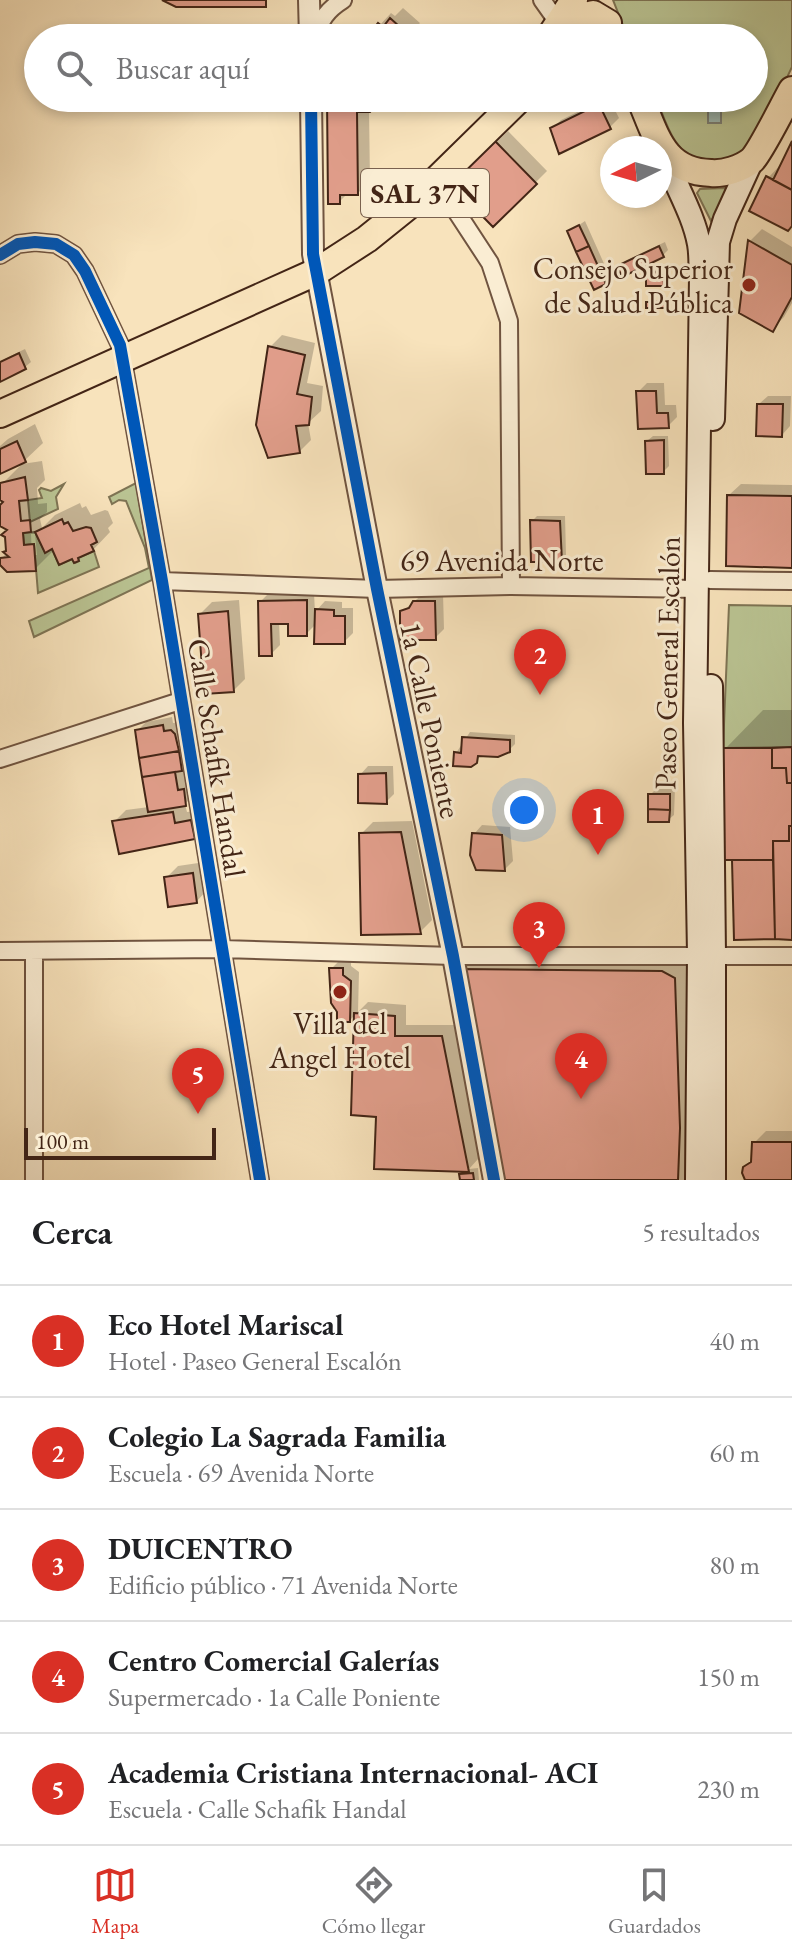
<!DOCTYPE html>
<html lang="es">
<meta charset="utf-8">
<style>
body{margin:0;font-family:"EB Garamond",serif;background:#f6f6f6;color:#202124}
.compass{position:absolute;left:600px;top:136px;width:72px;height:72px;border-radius:50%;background:#fff;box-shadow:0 4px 12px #0003;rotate:265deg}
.scale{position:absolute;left:24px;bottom:20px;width:192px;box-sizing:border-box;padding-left:8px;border:4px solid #432516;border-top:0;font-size:22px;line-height:28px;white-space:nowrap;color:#432516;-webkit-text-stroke:6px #faedd3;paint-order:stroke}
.you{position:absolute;left:524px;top:810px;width:28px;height:28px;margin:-20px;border:6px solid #fff;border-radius:50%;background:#1a73e8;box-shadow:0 0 0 12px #1a73e833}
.badge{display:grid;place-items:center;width:52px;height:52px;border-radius:50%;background:#d93025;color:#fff;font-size:26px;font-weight:700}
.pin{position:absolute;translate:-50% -66px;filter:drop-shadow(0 2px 4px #0008)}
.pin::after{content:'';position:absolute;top:42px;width:28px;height:24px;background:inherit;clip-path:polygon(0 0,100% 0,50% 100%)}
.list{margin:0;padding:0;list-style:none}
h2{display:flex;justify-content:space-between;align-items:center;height:104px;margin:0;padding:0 32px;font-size:34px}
h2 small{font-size:26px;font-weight:400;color:#757577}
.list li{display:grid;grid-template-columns:52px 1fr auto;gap:24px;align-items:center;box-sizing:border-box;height:112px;padding:0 32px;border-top:2px solid #e0e0e0}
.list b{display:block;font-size:30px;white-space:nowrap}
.list p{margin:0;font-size:26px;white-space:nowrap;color:#757577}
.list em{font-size:26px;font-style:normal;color:#757577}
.icon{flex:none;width:44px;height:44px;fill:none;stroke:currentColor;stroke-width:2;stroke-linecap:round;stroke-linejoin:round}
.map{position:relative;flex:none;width:792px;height:1180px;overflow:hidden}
.search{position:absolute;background:#fff;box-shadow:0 4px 12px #0003;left:24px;right:24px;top:24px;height:88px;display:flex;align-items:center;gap:20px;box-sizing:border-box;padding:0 28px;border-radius:44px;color:#757577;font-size:30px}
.sheet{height:664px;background:#fff}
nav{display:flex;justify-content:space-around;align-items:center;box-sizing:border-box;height:112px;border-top:2px solid #e0e0e0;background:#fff;font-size:22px;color:#757577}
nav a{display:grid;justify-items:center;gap:4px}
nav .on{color:#d93025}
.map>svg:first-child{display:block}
.green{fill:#bac493;stroke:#7e7454;stroke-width:2}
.water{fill:#9fbdb7;stroke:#7a8077;stroke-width:2}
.shadow{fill:#0003;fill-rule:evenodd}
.building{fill:#e19e8b;stroke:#432516;stroke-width:2}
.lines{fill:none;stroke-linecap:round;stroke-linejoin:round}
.minor-casing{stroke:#705440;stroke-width:20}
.tertiary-casing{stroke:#705440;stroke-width:24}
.secondary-casing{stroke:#432516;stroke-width:26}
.trunk-casing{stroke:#432516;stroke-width:30}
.minor{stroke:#faedd3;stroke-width:16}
.tertiary{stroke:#faedd3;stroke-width:20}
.secondary{stroke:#faedd3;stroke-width:22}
.trunk{stroke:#f8e3bc;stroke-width:26}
.cycleway-casing{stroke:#faedd3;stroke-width:17}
.cycleway{stroke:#0057b8;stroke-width:12}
.poi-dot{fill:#8f2418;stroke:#faedd3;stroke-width:3}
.labels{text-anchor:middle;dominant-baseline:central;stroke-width:6;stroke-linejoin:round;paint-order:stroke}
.shield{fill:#faedd3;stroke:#7a614f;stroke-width:2}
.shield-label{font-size:28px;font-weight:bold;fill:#432516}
.poi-label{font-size:30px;fill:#432516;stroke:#faedd3;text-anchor:end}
.street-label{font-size:30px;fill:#432516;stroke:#faedd3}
</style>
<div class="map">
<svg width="792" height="1180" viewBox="0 0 792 1180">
<rect width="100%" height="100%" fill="#f8e3bc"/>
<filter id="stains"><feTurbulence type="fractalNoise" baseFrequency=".0025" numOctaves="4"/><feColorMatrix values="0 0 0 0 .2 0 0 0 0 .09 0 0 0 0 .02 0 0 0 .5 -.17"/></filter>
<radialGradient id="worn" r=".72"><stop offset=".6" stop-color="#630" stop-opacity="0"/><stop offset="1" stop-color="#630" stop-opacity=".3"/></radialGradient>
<path class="green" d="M613,0H792V67L759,136L733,162C723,161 711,162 700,160C674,155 665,119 656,98H754V38H628Z
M725,188L727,192L711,221L697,193L700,189Z
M136,483L152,580L34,637L29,621L149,568L145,548L126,501L119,500L112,504L109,497Z
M64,484L56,497L58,509L30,522L28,500L42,498L39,490L41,488L51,491Z
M35,532L45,552L52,549L59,565L72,559L75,563L79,561L78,558L94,551L99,567L38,593L34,544L24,545L23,533Z
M729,605L792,606V747L723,748Z"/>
<path class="water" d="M708,98H721V123H708Z"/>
<path class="shadow" d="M403,8L420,23L413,31L417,35L414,38H368L391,13L395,16Z
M330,98H381L369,110L370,181L358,193H348L339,202Z
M606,98H609L619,118L610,127L552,129L561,120Z
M508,131L547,171L493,225L453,184Z
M792,145V224L768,178L784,161Z
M585,221L610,277L605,283L570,231Z
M762,229L792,247V303L784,317L772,329L742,312L750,241Z
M665,242L668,250L663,255L619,267L625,261Z
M668,265L669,278L663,284L648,277L653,271Z
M650,300H666V304L664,306L648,302Z
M282,335L315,343L307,383L323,386L321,411L308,423L311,440L299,452L270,347Z
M25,349L31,362L25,367L0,379V361Z
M647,383H664L665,405H676L677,417L668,426L638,392Z
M768,396H791L790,426L782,435L759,404Z
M35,424L43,443L24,461L0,472V446L8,439Z
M653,436H668L669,466L663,472L647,441Z
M42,461L45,480L37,488L38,504L47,503V512L40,519L42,528L55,515L80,503L82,508L86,506L91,515L105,510L108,511L113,523L108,528L110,532L93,550L78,559L54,550L35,569L1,559L7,553L10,529L0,486L22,464ZM31,534H35L37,555H32Z
M741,484L792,485V566L729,495Z
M537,516H565L566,555L561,560L532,521Z
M269,593H314L315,612L325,601L342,602V608H353V633L344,642L317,623L306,634L290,622H279L280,645L271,654L260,602Z
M424,593H443L444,629L435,638L402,612Z
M239,600L245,679L233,691L200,614L212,602Z
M763,710H792V938H736L734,858L725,749Z
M172,717L173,723L180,722L190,760L183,766L186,782L192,781L194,795L185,804L187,812L203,810L206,826L194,838L114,822L126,810L149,807L137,731L146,722Z
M470,732L515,735V744L509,750L481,754L474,764L456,753Z
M368,766H393L394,794L386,802L360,775Z
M656,789H675L674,815L668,820L650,795Z
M412,821L432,920L420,932L361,834L373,822Z
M482,825L510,827L513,861L505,869L474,834Z
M205,862L208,889L197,901L166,878L178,866Z
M472,958L675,960L686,966L690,1047L689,1180H499L460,970Z
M340,960H351V966L359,972L358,1012L368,1002L406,1005V1025H454L479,1158L469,1169L478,1168L479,1180H462L461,1174L466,1170L378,1115L356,1014L350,1020L331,969Z
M766,1131H792V1178L747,1180L745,1168L753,1160L754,1143Z"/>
<path class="building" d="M162,0H266V7H176Z
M390,18L410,36L408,38H366L378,23L383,27Z
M327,98H382L370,112H357L358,195H340V204H328Z
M599,104L611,129L559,154L550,128Z
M495,141L537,184L493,227L451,184Z
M792,141V190L773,180Z
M766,176L792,190V226L788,231L749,211Z
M579,225L589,246L576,252L567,231Z
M748,240L792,265V297L773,332L739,313Z
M589,246L598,266L585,271L576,252Z
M659,246L664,257L622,277L617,266Z
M598,266L606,284L594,290L585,271Z
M663,269L664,286H646V276Z
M646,302H665V308H646Z
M268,346L305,355L297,394L312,397L309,425L296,426L300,453L268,458L256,425Z
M19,353L26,369L0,382V362Z
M636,391H656L657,413H668L669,428L638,429Z
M757,404H783L782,437L756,436Z
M664,440V474H646L645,441Z
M17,441L26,462L0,474V449Z
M25,477L28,500L19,501L21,521L30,520L31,532L23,533L24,545L34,544L36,571L7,572L0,565V558L9,557L3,552L6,551L5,537L1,535L7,530L0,526V505L3,502L0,500V483Z
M727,495L792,496V568L726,566Z
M62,519L64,524L68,522L73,531L86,527L91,528L97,542L91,545L94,551L78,558L79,561L74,563L72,559L59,565L52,549L45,553L35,532Z
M530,520L560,521L562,562H531Z
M307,600V636H288V624H271L272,656H259L258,601Z
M413,601H435L436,640H400V611L409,608Z
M315,609L334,610V616H345V644H314Z
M228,611L234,692L204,694L198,614Z
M163,725L164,731L171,730L175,734L179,751L139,758L135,730Z
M462,737L510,740V752L498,757L478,756L477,763L471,767L453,766L454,752L461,753Z
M792,747V783H787L786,768H772V748Z
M723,748H772V768H786L787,783H792V826H789V841H773V860H724Z
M179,751L182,771L142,777L139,758Z
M175,772L178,790L184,789L186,806L148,812L142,777Z
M386,773L387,804L358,803V774Z
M648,794H670V810L648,809Z
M648,809L670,810L669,822H648Z
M173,812L175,823L191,820L195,839L119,854L112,821Z
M789,826H792V940L775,939L773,841H789Z
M401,832L421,934L361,935L359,833Z
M472,833L502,835L505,871L476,870L470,855Z
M732,860H773L775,939L734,940Z
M193,873L197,903L168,907L164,877Z
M329,968H343V975L351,981L350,1022H337V1012L331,1003Z
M458,969L662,971L675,978L680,1128L678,1180H497Z
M354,1013L395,1016V1036H442L469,1172L374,1169L376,1117L351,1115Z
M752,1142H792V1180H745L742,1173L743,1167L751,1162Z
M473,1173L474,1180H460L459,1174Z"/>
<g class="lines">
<defs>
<path id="minor" d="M542,0L559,24
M315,38C320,20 327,10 343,0
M437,182L490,263L509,321L511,586
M0,255L18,244L35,242L56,244L74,255L85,271L120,345L162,581L260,1180
M710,580L792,581
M162,581L377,589L511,586L697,589
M0,759L180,701
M0,951L222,949L453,956H792
M34,1180V951"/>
<path id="tertiary" d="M309,0L310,38
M311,98L313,254L377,589L453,956L494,1180"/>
<path id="secondary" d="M664,153C674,184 693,212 699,244C701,255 700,266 701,277L695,723L699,954L697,1180
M713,419L718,242L725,219L752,160
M711,686L714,954V1180"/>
<path id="trunk" d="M549,38L574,0
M568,38L585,16L593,14L608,23
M640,98C656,135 663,172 711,173C724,174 741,169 752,160C761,151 784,104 792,90
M0,414L316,272L367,239L418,198L520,98"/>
</defs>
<use href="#minor" class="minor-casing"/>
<use href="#tertiary" class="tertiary-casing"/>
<use href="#secondary" class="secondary-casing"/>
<use href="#trunk" class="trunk-casing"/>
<use href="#minor" class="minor"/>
<use href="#tertiary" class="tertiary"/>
<use href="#secondary" class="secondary"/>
<use href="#trunk" class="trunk"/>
<defs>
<path id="cycleway" d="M311,98L313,254L377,589L453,956L494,1180
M0,255L18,244L35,242L56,244L74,255L85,271L120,345L162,581L260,1180"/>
</defs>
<use href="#cycleway" class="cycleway-casing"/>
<use href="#cycleway" class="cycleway"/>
</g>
<g class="poi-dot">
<circle cx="749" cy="285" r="8"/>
<circle cx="340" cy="992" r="8"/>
</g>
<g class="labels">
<rect class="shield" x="361" y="169" width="128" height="48" rx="6"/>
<g class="shield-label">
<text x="425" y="193">SAL 37N</text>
</g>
<g class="poi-label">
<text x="733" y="268">Consejo Superior<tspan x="733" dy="34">de Salud Pública</tspan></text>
<text x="340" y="1023" text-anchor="middle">Villa del<tspan x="340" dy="34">Angel Hotel</tspan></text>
</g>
<g class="street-label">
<text x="502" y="560">69 Avenida Norte</text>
<text transform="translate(667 663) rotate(-89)">Paseo General Escalón</text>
<text transform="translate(431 720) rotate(78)">1a Calle Poniente</text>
<text transform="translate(217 758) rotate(81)">Calle Schafik Handal</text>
</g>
</g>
<rect width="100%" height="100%" filter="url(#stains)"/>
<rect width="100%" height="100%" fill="url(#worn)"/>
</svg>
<svg class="compass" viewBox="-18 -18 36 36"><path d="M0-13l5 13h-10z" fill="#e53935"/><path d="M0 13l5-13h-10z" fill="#757577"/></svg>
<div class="scale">100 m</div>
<div class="you"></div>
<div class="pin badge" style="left:598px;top:855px">1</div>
<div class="pin badge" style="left:540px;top:695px">2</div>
<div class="pin badge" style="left:539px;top:968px">3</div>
<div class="pin badge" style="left:581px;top:1099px">4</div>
<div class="pin badge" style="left:198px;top:1114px">5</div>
<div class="search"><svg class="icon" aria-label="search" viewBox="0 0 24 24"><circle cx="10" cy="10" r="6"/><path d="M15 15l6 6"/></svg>Buscar aquí</div>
</div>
<section class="sheet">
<h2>Cerca<small>5 resultados</small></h2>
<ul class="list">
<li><span class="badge">1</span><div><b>Eco Hotel Mariscal</b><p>Hotel · Paseo General Escalón</p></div><em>40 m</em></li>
<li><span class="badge">2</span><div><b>Colegio La Sagrada Familia</b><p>Escuela · 69 Avenida Norte</p></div><em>60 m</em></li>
<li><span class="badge">3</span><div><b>DUICENTRO</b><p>Edificio público · 71 Avenida Norte</p></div><em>80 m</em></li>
<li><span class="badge">4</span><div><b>Centro Comercial Galerías</b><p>Supermercado · 1a Calle Poniente</p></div><em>150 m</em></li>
<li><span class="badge">5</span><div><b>Academia Cristiana Internacional- ACI</b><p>Escuela · Calle Schafik Handal</p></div><em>230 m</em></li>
</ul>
</section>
<nav>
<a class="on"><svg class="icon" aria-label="map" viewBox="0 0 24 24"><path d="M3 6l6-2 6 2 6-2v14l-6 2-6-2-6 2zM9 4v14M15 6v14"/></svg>Mapa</a>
<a><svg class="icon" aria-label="directions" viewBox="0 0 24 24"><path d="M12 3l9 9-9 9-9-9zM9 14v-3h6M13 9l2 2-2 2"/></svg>Cómo llegar</a>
<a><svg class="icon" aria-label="saved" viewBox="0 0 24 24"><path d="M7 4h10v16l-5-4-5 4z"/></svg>Guardados</a>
</nav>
